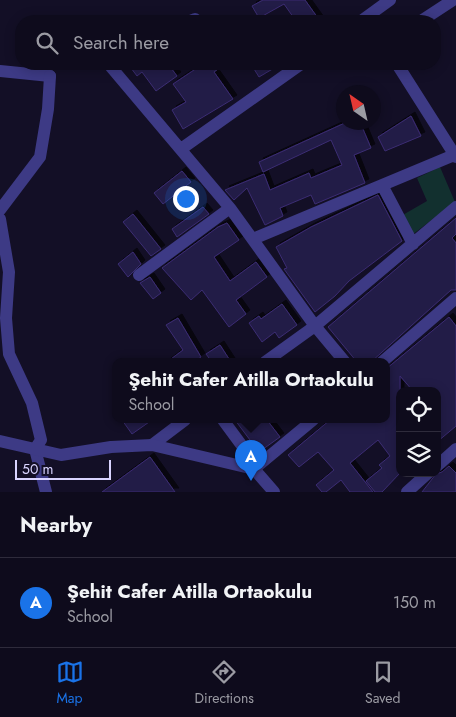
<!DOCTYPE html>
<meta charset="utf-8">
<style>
body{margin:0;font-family:Jost,sans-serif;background:#1c1929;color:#f1f3f6}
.controls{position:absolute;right:15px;bottom:15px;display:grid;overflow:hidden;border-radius:10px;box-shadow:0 2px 12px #0003}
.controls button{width:45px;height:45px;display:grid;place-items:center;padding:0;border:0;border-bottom:1px solid #2e2b3b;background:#0e0b1c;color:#f1f3f6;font:25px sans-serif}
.compass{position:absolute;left:336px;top:85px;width:45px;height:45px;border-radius:50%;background:#0e0b1c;box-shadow:0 2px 12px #0003;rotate:326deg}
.scale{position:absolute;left:15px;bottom:12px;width:96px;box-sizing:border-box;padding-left:5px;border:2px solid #d9d4ff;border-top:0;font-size:14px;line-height:18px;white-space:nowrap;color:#d9d4ff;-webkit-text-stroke:4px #130f26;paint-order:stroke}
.you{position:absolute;left:185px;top:198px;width:18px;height:18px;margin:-12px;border:4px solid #fff;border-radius:50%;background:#1a73e8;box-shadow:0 0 0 8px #1a73e833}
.badge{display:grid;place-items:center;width:32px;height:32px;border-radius:50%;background:#1a73e8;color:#fff;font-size:16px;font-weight:700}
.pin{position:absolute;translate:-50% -41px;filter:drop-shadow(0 1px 2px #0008)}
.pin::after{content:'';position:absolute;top:26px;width:18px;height:15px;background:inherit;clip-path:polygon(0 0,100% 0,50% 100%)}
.popup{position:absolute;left:112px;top:358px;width:278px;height:65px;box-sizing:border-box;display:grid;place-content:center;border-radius:10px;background:#0e0b1c;filter:drop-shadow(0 1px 4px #0005);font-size:16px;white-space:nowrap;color:#9b9ba3}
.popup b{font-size:19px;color:#f1f3f6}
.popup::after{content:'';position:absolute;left:50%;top:100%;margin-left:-10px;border:10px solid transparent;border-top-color:#0e0b1c}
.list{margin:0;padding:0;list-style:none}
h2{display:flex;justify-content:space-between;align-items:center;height:65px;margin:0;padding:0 20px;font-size:21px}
h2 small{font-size:16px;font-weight:400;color:#9b9ba3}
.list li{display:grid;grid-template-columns:32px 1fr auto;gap:15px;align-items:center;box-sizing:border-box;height:90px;padding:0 20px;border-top:1px solid #2e2b3b}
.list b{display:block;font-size:19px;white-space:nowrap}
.list p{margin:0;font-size:16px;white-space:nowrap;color:#9b9ba3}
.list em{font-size:16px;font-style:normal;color:#9b9ba3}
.icon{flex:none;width:28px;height:28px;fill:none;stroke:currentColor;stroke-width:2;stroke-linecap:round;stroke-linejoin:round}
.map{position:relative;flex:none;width:456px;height:492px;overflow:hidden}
.search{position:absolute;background:#0e0b1c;box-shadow:0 2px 12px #0003;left:15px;right:15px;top:15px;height:55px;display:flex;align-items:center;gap:12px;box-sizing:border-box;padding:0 18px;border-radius:20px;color:#9b9ba3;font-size:19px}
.sheet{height:155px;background:#0e0b1c}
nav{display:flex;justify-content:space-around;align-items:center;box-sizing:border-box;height:70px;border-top:1px solid #2e2b3b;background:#0e0b1c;font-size:14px;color:#9b9ba3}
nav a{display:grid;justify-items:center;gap:2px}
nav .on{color:#1a73e8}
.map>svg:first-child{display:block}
.green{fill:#12302f}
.building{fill:#241b47;stroke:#3b2d73;filter:url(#shadow)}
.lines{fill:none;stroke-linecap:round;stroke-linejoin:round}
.minor{stroke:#3d3a85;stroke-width:12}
.tertiary{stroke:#3d3a85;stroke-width:12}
</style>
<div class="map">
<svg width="456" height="492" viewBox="0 0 456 492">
<defs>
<filter id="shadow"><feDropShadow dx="4" dy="-4" stdDeviation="0" flood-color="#0009"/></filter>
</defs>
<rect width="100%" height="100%" fill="#130f26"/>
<path class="green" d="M440,167L455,202L412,235L401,216L427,201L417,178Z"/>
<path class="building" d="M263,0H305L320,21H296L284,4L259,18L252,6Z
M128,64H168L177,76L156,91L142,72L137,76Z
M203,64H225L214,72L233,99L183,129L172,110L186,102L173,84Z
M251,64H281L259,77Z
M411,116L421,136L385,151L378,137Z
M347,122H360L371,148L354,155L365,183L315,204L311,195L280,208L283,216L265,225L247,188L234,200L225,190L264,174L270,190L309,173L311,178L342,165L331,140L263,172L259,162Z
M182,171L191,182L163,204L154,193Z
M378,195L402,241L349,281L335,296L315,312L284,269L287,268L276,247L311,227Z
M203,207L209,214L177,237L172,229Z
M133,214L161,249L151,256L123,222Z
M456,218V234L452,238L456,243V290H451L371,362H357L328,327Z
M227,223L239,240L214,257L230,281L256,262L267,277L236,300L246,314L229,327L202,290L191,300L162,268L218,227Z
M133,252L141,264L128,277L118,264Z
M150,277L161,293L153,299L140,283Z
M282,304L297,325L279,338L275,332L262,342L249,323L259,316L261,319Z
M449,317L456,326V426L437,442V391H413L400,376V473L382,492H375L366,481L382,468L379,465L390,456L378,440L350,463L373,492H350L341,480L326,492H322L316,485L334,470L318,452L299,467L288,455L330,420H386V369Z
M178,318L201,357L194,362H167L183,350L166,325Z
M220,345L231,362H212L206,354Z
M122,420H152L132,434Z
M235,420H267L280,437L259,452Z
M150,457L175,492H102Z
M449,466L456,473V492H422L436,474L442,472Z"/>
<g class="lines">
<path class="minor" d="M190,21L195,19
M361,21L390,0
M421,21L453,0
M114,64L111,67L230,208L315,326L345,362
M397,64L456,157
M0,71L50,76
M181,149L301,64
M382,185L413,244
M253,239L454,155
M139,275L230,208
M265,362L315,326L456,207
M382,362L456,298
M223,420L251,458L254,469L313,420
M152,445L185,420
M35,449L46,492
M437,466L456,449
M407,492L428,473"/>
<path class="tertiary" d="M0,210L40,157L48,109L50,76
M0,219L9,272L6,318L9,354L32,403L41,440L35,449
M0,441L61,455L111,447L152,445L254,469L274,492"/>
</g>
</svg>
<div class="controls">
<button><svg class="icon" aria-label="locate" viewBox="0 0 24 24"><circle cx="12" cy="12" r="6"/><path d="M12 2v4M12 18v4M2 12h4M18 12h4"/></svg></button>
<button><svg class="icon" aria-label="layers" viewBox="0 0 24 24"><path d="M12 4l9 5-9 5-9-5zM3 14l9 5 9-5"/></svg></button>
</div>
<svg class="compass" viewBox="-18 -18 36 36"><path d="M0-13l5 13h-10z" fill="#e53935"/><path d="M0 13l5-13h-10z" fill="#9b9ba3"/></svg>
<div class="scale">50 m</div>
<div class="you"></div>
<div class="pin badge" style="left:251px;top:481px">A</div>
<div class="popup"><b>Şehit Cafer Atilla Ortaokulu</b>School</div>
<div class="search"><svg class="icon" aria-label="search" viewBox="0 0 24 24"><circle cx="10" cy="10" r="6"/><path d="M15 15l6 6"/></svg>Search here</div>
</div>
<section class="sheet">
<h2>Nearby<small></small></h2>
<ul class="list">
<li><span class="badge">A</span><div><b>Şehit Cafer Atilla Ortaokulu</b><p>School</p></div><em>150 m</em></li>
</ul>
</section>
<nav>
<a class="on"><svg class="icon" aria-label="map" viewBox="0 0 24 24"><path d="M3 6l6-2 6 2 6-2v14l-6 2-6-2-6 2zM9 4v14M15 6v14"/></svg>Map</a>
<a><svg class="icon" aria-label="directions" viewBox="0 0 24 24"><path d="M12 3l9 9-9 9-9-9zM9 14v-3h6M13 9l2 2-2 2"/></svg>Directions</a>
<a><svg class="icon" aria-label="saved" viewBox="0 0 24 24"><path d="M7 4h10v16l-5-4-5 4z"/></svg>Saved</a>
</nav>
